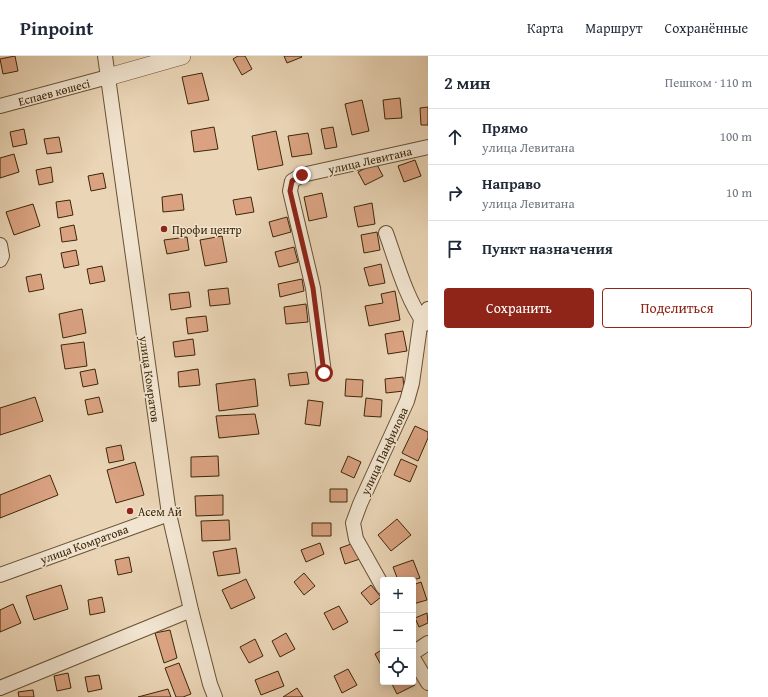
<!DOCTYPE html>
<html lang="ru">
<meta charset="utf-8">
<style>
body{margin:0;font-family:"Gentium Book Plus",serif;background:#f6f6f7;color:#1f2937}
.controls{position:absolute;right:12px;bottom:12px;display:grid;overflow:hidden;border-radius:4px;box-shadow:0 2px 10px #0003}
.controls button{width:36px;height:36px;display:grid;place-items:center;padding:0;border:0;border-bottom:1px solid #e0e1e3;background:#fff;color:#1f2937;font:20px sans-serif}
.stop{position:absolute;width:12px;height:12px;margin:-9px;border:3px solid #8f2418;border-radius:50%;background:#fff}
.stop.end{background:#8f2418;border-color:#fff;box-shadow:0 1px 4px #0008}
.list{margin:0;padding:0;list-style:none}
h2{display:flex;justify-content:space-between;align-items:center;height:52px;margin:0;padding:0 16px;font-size:17px}
h2 small{font-size:13px;font-weight:400;color:#747a83}
.list li{display:grid;grid-template-columns:26px 1fr auto;gap:12px;align-items:center;box-sizing:border-box;height:56px;padding:0 16px;border-top:1px solid #e0e1e3}
.list b{display:block;font-size:15px;white-space:nowrap}
.list p{margin:0;font-size:13px;white-space:nowrap;color:#747a83}
.list em{font-size:13px;font-style:normal;color:#747a83}
.actions{display:flex;gap:8px;padding:12px 16px}
.actions a{flex:1;padding:9px 0;border:1px solid #8f2418;border-radius:4px;text-align:center;font-size:14px;color:#8f2418}
.actions .main{background:#8f2418;color:#fff}
.icon{flex:none;width:22px;height:22px;fill:none;stroke:currentColor;stroke-width:2;stroke-linecap:round;stroke-linejoin:round}
.map{position:relative;flex:none;width:428px;height:641px;overflow:hidden}
header{display:flex;align-items:center;gap:24px;box-sizing:border-box;height:56px;padding:0 20px;background:#fff;border-bottom:1px solid #e0e1e3}
header strong{font-size:19px}
nav{display:flex;gap:22px;margin-inline-start:auto;font-size:14px}
main{display:flex}
aside{flex:1;background:#fff}
.map>svg:first-child{display:block}
.building{fill:#daa281;stroke:#3c2708}
.lines{fill:none;stroke-linecap:round;stroke-linejoin:round}
.minor-casing{stroke:#685234;stroke-width:16}
.tertiary-casing{stroke:#685234;stroke-width:18}
.minor{stroke:#f1e4d0;stroke-width:14}
.tertiary{stroke:#f1e4d0;stroke-width:17}
.route{stroke:#8f2418;stroke-width:5}
.poi-dot{fill:#8f2418;stroke:#f1e4d0;stroke-width:1.5}
.labels{text-anchor:middle;dominant-baseline:central;stroke-width:3;stroke-linejoin:round;paint-order:stroke}
.street-label{font-size:12px;fill:#3c2708;stroke:#f1e4d0}
.poi-label{font-size:12px;fill:#3c2708;stroke:#f1e4d0;text-anchor:start}
</style>
<header>
<strong>Pinpoint</strong>
<nav><a>Карта</a><a>Маршрут</a><a>Сохранённые</a></nav>
</header>
<main>
<div class="map">
<svg width="428" height="641" viewBox="0 0 428 641">
<rect width="100%" height="100%" fill="#ead5b6"/>
<filter id="stains"><feTurbulence type="fractalNoise" baseFrequency=".005" numOctaves="4"/><feColorMatrix values="0 0 0 0 .2 0 0 0 0 .09 0 0 0 0 .02 0 0 0 .5 -.17"/></filter>
<radialGradient id="worn" r=".72"><stop offset=".6" stop-color="#630" stop-opacity="0"/><stop offset="1" stop-color="#630" stop-opacity=".3"/></radialGradient>
<path class="building" d="M15,0L18,15L3,18L0,3Z
M238,0H245L252,13L242,19L233,3Z
M284,0H301L302,1L287,7Z
M202,17L209,44L188,48L182,21Z
M400,42L402,62L385,63L383,44Z
M362,44L369,75L352,79L345,48Z
M428,51V69H421L420,52Z
M214,71L218,93L194,96L191,75Z
M333,71L337,91L325,93L321,73Z
M24,73L27,88L13,91L10,76Z
M276,75L283,109L258,114L252,80Z
M308,77L312,98L292,101L288,80Z
M59,81L62,96L47,98L44,83Z
M14,98L19,116L0,122V102Z
M415,104L421,120L404,126L398,110Z
M376,107L383,120L365,129L358,116Z
M51,111L53,126L39,129L36,114Z
M103,117L106,132L91,135L88,120Z
M322,137L327,161L309,165L304,141Z
M182,138L184,154L163,156L162,141Z
M251,141L254,156L236,159L233,144Z
M70,144L73,159L58,162L56,146Z
M372,147L375,168L358,171L354,151Z
M33,148L40,170L14,179L6,156Z
M287,161L291,176L273,181L269,166Z
M74,169L77,184L62,186L60,172Z
M377,176L380,194L364,197L361,179Z
M222,180L227,206L205,210L200,184Z
M187,181L189,194L167,198L164,184Z
M294,191L298,206L279,211L275,196Z
M76,194L79,209L64,212L61,197Z
M381,208L385,227L369,230L364,212Z
M102,210L105,225L90,228L87,213Z
M41,218L44,233L29,236L26,221Z
M302,223L304,235L280,241L278,228Z
M228,232L230,248L210,250L208,234Z
M395,235L400,264L369,270L365,250L383,247L381,238Z
M189,236L191,251L171,254L169,238Z
M306,248L308,266L286,268L284,251Z
M82,253L86,277L63,282L59,258Z
M206,260L208,275L188,278L186,262Z
M403,275L407,295L388,298L385,278Z
M193,283L195,299L175,301L173,286Z
M84,286L87,310L65,313L61,289Z
M95,313L98,328L83,331L80,316Z
M198,313L200,329L179,331L178,316Z
M307,316L309,328L290,330L288,318Z
M403,321L404,335L386,337L385,323Z
M255,323L258,350L219,355L216,328Z
M346,323L363,324L362,341L345,340Z
M35,341L43,365L0,379V352Z
M99,341L103,356L88,359L85,344Z
M366,342L382,344L381,361L364,360Z
M308,344L323,346L320,370L305,368Z
M255,358L259,378L219,382L216,360Z
M415,370L428,376V382L418,405L402,397Z
M121,389L124,404L109,407L106,392Z
M218,400L219,420L191,421V401Z
M348,400L361,406L354,422L341,416Z
M401,403L417,410L410,426L394,419Z
M135,406L144,439L116,447L107,414Z
M50,419L58,439L0,462V439Z
M330,433H347V446H330Z
M223,439V459L196,460L195,440Z
M397,463L411,479L391,495L378,479Z
M229,464L230,484L202,485L201,465Z
M312,467H331V480H312Z
M320,487L324,498L306,506L301,494Z
M354,487L360,503L345,508L340,492Z
M236,492L240,517L218,520L213,496Z
M129,501L132,516L118,519L115,504Z
M413,504L420,522L413,524H398L393,511Z
M304,517L315,530L304,539L294,526Z
M246,523L255,542L231,553L222,534Z
M421,526L427,544L413,548V529Z
M61,529L68,553L34,564L26,540Z
M371,529L381,541L371,549L361,537Z
M102,541L105,556L90,559L88,544Z
M13,548L21,567L0,576V554Z
M339,550L348,566L333,574L324,557Z
M427,557L428,567L419,571L415,562Z
M170,574L177,602L164,607L155,577Z
M286,577L295,593L280,601L272,585Z
M255,583L263,600L249,607L240,591Z
M383,593V608L381,609L375,598Z
M179,607L191,638L183,641H176L165,612Z
M348,613L357,629L342,637L334,620Z
M278,615L284,630L261,639L255,624Z
M68,617L71,632L57,635L54,620Z
M99,619L102,633L88,636L85,621Z
M391,626H413L415,629L397,638Z
M297,632L303,641H283Z
M168,633L171,641H138Z
M33,634L34,641H19L18,636Z"/>
<g class="lines">
<defs>
<path id="minor" d="M105,0L169,458L191,554L210,628L215,641
M0,50L108,21
M386,177C396,205 407,245 425,268
M0,189L2,200L0,204
M324,317L313,232L290,135L292,125L302,119L428,91
M0,519L169,458
M383,531L356,483L353,467L360,448L407,345L412,327L421,263L428,253
M413,597L428,587
M413,602L428,627
M0,632L191,554"/>
<path id="tertiary" d="M108,21L182,0"/>
</defs>
<use href="#minor" class="minor-casing"/>
<use href="#tertiary" class="tertiary-casing"/>
<use href="#minor" class="minor"/>
<use href="#tertiary" class="tertiary"/>
</g>
<g class="lines">
<path class="route" d="M302,119L292,125L290,135L313,232L324,317"/>
</g>
<g class="poi-dot">
<circle cx="164" cy="173" r="4"/>
<circle cx="130" cy="455" r="4"/>
</g>
<g class="labels">
<g class="street-label">
<text transform="translate(54 36) rotate(-15)">Еспаев көшесі</text>
<text transform="translate(370 104) rotate(-13)">улица Левитана</text>
<text transform="translate(150 323) rotate(82)">улица Комратов</text>
<text transform="translate(384 395) rotate(-65)">улица Панфилова</text>
<text transform="translate(84 488) rotate(-20)">улица Комратова</text>
</g>
<g class="poi-label">
<text x="172" y="173">Профи центр</text>
<text x="138" y="455">Асем Ай</text>
</g>
</g>
<rect width="100%" height="100%" filter="url(#stains)"/>
<rect width="100%" height="100%" fill="url(#worn)"/>
</svg>
<div class="controls">
<button>+</button>
<button>−</button>
<button><svg class="icon" aria-label="locate" viewBox="0 0 24 24"><circle cx="12" cy="12" r="6"/><path d="M12 2v4M12 18v4M2 12h4M18 12h4"/></svg></button>
</div>
<div class="stop" style="left:324px;top:317px"></div>
<div class="stop end" style="left:302px;top:119px"></div>
</div>
<aside>
<h2>2 мин<small>Пешком · 110 m</small></h2>
<ul class="list">
<li><svg class="icon" aria-label="ahead" viewBox="0 0 24 24"><path d="M12 20V5M6 11l6-6 6 6"/></svg><div><b>Прямо</b><p>улица Левитана</p></div><em>100 m</em></li>
<li><svg class="icon" aria-label="right" viewBox="0 0 24 24"><path d="M7 20v-9h11M14 6l5 5-5 5"/></svg><div><b>Направо</b><p>улица Левитана</p></div><em>10 m</em></li>
<li><svg class="icon" aria-label="arrive" viewBox="0 0 24 24"><path d="M6 21V4h12l-3 4 3 4H6"/></svg><div><b>Пункт назначения</b></div></li>
</ul>
<div class="actions"><a class="main">Сохранить</a><a>Поделиться</a></div>
</aside>
</main>
